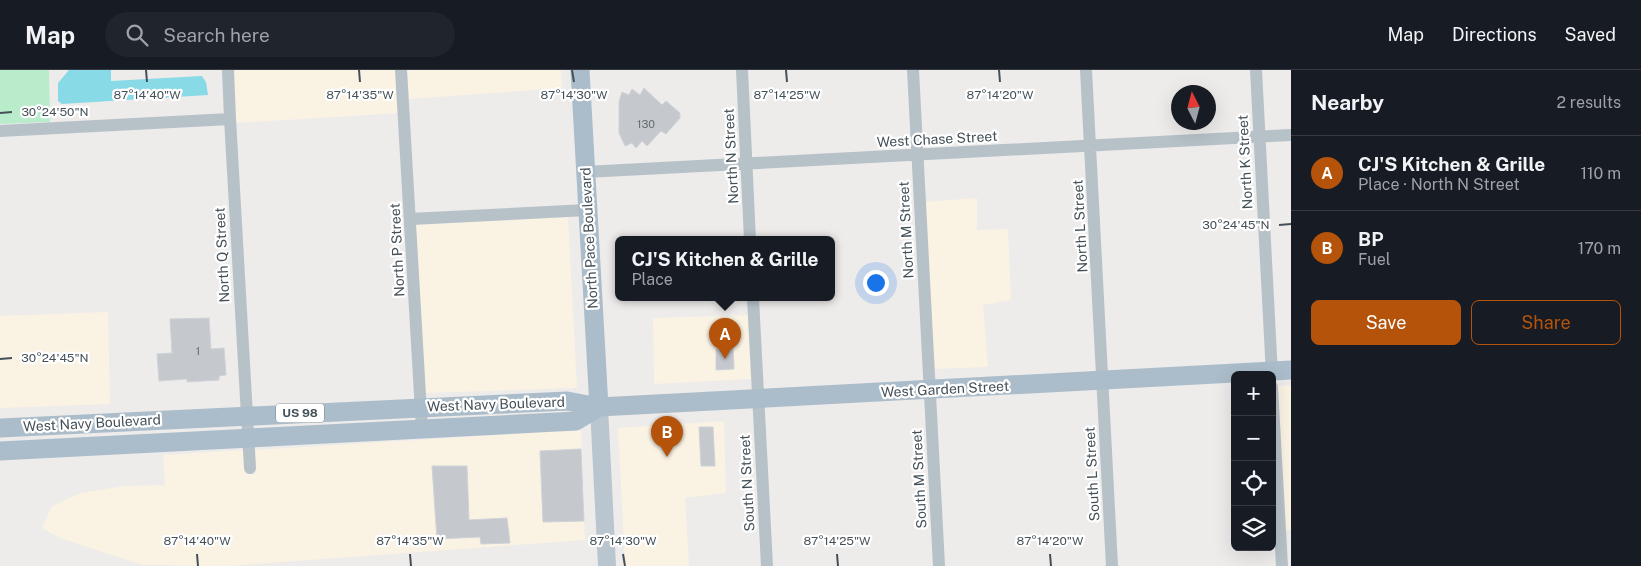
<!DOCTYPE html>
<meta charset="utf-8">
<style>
body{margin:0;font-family:"Public Sans",sans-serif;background:#20242c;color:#f1f3f6}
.controls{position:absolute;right:15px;bottom:15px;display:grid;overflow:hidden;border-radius:8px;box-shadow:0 5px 20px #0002}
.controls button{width:45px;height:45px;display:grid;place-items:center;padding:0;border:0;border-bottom:1px solid #363941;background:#171b24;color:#f1f3f6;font:25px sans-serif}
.compass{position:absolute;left:1171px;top:15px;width:45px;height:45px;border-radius:50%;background:#171b24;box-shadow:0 5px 20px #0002;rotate:354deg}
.you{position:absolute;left:875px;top:212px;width:18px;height:18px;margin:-12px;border:4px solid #fff;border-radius:50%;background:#1a73e8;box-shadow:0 0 0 8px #1a73e833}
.badge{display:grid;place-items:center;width:32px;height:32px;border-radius:50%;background:#b45309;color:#fff;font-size:16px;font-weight:700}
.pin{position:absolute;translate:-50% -41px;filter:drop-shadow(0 1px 2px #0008)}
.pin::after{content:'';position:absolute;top:26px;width:18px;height:15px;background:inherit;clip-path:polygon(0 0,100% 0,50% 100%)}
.popup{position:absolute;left:615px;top:166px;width:220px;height:65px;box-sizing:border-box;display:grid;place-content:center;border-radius:8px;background:#171b24;filter:drop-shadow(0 1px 4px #0005);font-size:16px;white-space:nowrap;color:#9ea1a6}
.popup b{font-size:19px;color:#f1f3f6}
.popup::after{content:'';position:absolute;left:50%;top:100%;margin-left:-10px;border:10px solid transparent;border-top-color:#171b24}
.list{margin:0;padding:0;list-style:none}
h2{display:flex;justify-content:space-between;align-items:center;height:65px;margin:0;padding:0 20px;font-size:21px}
h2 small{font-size:16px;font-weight:400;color:#9ea1a6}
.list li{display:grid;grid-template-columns:32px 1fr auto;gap:15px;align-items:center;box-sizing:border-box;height:75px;padding:0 20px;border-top:1px solid #363941}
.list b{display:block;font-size:19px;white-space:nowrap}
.list p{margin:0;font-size:16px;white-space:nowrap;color:#9ea1a6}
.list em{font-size:16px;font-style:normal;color:#9ea1a6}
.actions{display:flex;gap:10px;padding:15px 20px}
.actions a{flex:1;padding:11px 0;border:1px solid #b45309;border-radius:8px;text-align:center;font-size:18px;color:#b45309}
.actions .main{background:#b45309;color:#fff}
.icon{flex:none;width:28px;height:28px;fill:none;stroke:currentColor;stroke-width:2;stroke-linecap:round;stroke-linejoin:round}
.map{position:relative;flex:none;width:1291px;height:496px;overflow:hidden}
header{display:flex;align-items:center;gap:30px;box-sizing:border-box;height:70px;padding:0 25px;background:#171b24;border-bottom:1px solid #363941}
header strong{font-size:24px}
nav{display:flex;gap:28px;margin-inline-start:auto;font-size:18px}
.search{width:350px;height:45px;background:#20242c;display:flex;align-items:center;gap:12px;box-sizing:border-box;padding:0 18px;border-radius:28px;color:#9ea1a6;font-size:19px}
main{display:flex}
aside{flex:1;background:#171b24}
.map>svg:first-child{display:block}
.commercial{fill:#faf2e3}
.green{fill:#b9ecca}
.water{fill:#88dae7}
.building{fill:#c5c9ce;stroke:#cfd2d7}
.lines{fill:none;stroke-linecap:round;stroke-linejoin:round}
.minor{stroke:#b7c1c8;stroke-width:12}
.secondary{stroke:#b9c5cf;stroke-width:18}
.primary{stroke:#abbdca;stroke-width:19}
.ticks{fill:none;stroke:#445058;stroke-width:2}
.labels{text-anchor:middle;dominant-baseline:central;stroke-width:4.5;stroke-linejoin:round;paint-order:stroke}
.number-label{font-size:11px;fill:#646e76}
.shield{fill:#fff;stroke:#7c848a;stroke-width:1}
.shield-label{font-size:12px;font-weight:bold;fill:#445058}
.street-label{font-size:14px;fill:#445058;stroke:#fff}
.ticks-label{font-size:12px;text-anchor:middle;fill:#445058;stroke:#fff;stroke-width:4.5;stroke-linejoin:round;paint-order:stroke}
</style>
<header>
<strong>Map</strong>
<div class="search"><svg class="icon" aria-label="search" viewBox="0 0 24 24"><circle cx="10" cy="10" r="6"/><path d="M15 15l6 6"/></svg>Search here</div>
<nav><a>Map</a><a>Directions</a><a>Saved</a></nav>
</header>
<main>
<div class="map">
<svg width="1291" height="496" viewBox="0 0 1291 496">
<rect width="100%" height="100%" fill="#eeebeb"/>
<path class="commercial" d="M235,0H396L399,43L236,53L233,3Z
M407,0H561L562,18L409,29Z
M977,128V160L1008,159L1011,230L983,235L988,297L934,299L925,132Z
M568,147L577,318L424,323L416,155Z
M108,242L110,334L0,338V246Z
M748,245L751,309L654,314L653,248Z
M1278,316H1291V459L1285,460Z
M724,351L726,423L685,428L689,496H625L618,358Z
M581,360L585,470L228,496L142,495L60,468L42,458L52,436L81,423L124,416L165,415L163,385L244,380L245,404H255V380Z"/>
<path class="green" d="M0,0H49L50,52L0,54Z"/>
<path class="water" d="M69,0H111V11L202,6L206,12L208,25L62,34L58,31V13Z"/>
<path class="building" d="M644,18L662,35L666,31L680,43V48L666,64L661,61L647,76L642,71L636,78L632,73L625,76L619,63V32L622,22L629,25L632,19L640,25Z
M209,248L211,279L224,278L226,305L219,306V310L187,312V309L159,311L157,284L172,283L170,249Z
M733,278L734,299L716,300V279Z
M699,357H713L715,396H701Z
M581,379L584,451L543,452L540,381Z
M432,396H467L469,450L507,448L510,473L481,474L480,467L437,469Z"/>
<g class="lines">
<path class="minor" d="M228,0L230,49L250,398
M401,0L422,359
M742,0L750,170
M913,0L939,496
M1086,0L1112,496
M1256,0L1272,305
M0,61L230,49
M585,102L1291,65
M410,149L587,140
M753,228L767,496
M1272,317L1282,496"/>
<path class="secondary" d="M599,337L607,496"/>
<path class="primary" d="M580,0L599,337
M0,358L567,331L599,337L1291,300
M0,381L576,351L599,337"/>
</g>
<path class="ticks" d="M146,0L147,12M359,0L360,12M572,0L574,12M786,0L787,12M999,0L1000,12M0,43L12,42M1279,155L1291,154M0,289L12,288M197,484L198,496M410,484L411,496M623,484L625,496M837,484L838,496M1050,484L1051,496"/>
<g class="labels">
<g class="number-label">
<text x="646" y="54">130</text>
<text x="198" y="281">1</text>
</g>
<rect class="shield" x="276" y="333.5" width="48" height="19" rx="4"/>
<g class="shield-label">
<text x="300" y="343">US 98</text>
</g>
<g class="street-label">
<text transform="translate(937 69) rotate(-3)">West Chase Street</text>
<text transform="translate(731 86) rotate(-93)">North N Street</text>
<text transform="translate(1245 92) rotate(-93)">North K Street</text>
<text transform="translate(1080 156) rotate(-93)">North L Street</text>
<text transform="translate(906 160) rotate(-93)">North M Street</text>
<text transform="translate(589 168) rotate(-93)">North Pace Boulevard</text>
<text transform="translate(397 180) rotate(-93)">North P Street</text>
<text transform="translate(222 185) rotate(-93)">North Q Street</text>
<text transform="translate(945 319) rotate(-3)">West Garden Street</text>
<text transform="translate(496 334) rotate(-2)">West Navy Boulevard</text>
<text transform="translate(92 353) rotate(-3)">West Navy Boulevard</text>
<text transform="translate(1092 404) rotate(-93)">South L Street</text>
<text transform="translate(919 409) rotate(-93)">South M Street</text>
<text transform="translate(747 413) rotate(-93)">South N Street</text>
</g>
</g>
<g class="ticks-label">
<text x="147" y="29">87°14'40"W</text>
<text x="360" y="29">87°14'35"W</text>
<text x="574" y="29">87°14'30"W</text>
<text x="787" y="29">87°14'25"W</text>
<text x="1000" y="29">87°14'20"W</text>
<text x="55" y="46">30°24'50"N</text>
<text x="1236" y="159">30°24'45"N</text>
<text x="55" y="292">30°24'45"N</text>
<text x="197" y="475">87°14'40"W</text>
<text x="410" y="475">87°14'35"W</text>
<text x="623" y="475">87°14'30"W</text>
<text x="837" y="475">87°14'25"W</text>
<text x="1050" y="475">87°14'20"W</text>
</g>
</svg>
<div class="controls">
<button>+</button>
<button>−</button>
<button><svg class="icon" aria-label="locate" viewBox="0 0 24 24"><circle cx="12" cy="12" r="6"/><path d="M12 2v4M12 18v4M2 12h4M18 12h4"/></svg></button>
<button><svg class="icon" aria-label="layers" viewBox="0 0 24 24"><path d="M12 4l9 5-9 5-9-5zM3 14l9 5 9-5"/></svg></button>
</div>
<svg class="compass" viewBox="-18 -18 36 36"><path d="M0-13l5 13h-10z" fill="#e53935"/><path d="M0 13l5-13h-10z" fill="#9ea1a6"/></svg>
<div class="you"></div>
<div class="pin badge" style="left:725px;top:289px">A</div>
<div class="popup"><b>CJ'S Kitchen &amp; Grille</b>Place</div>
<div class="pin badge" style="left:667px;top:387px">B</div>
</div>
<aside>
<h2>Nearby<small>2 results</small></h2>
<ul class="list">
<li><span class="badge">A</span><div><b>CJ'S Kitchen &amp; Grille</b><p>Place · North N Street</p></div><em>110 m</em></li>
<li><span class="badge">B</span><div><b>BP</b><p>Fuel</p></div><em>170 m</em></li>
</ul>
<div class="actions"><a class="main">Save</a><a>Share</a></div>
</aside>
</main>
